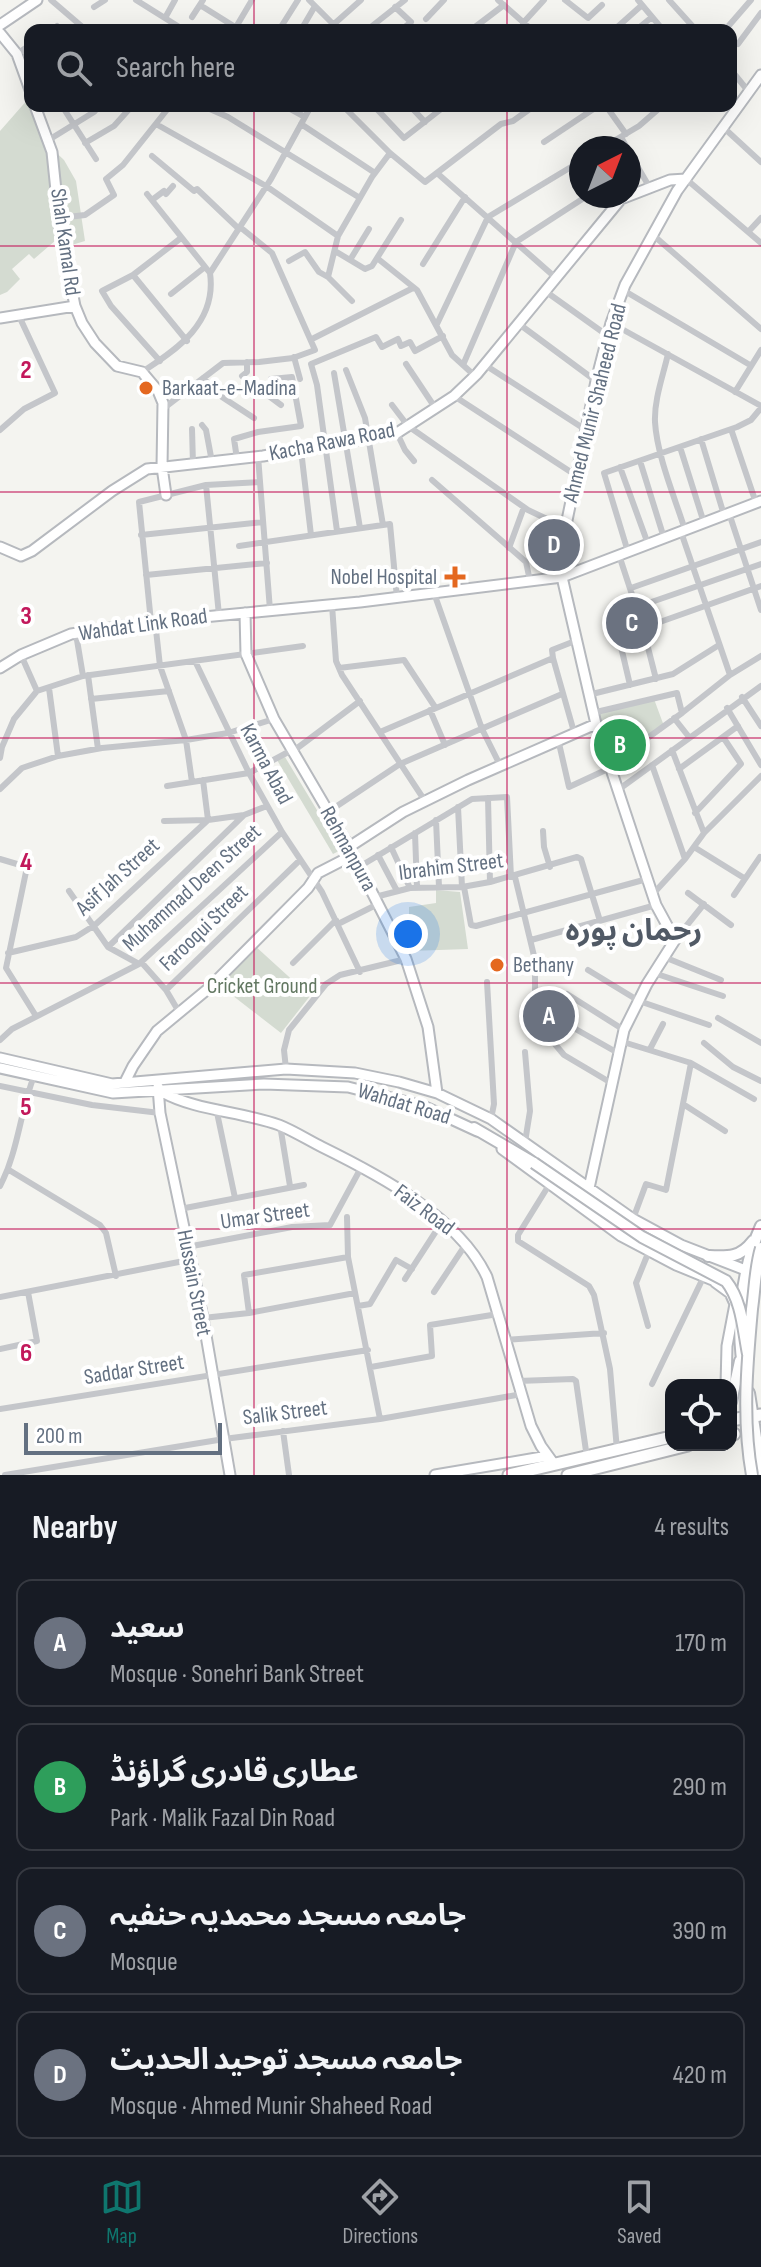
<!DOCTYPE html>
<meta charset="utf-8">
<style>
body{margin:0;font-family:"Sofia Sans Condensed","Noto Sans Arabic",sans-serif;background:#242831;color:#f1f3f6}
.controls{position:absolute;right:24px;bottom:24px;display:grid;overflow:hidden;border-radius:16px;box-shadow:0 8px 32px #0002}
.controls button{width:72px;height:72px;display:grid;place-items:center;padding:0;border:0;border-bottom:2px solid #363941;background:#171b24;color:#f1f3f6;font:40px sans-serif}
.compass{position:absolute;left:569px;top:136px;width:72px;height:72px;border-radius:50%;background:#171b24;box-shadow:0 8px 32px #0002;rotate:42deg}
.scale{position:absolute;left:24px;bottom:20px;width:198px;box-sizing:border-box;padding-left:8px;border:4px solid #637081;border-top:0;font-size:22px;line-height:28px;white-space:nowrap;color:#637081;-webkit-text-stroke:6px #fff;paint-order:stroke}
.you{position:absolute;left:408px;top:934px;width:28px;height:28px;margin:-20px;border:6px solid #fff;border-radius:50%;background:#1a73e8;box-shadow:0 0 0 12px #1a73e833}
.badge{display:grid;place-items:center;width:52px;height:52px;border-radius:50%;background:#0f766e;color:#fff;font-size:26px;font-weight:700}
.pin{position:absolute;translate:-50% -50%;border:4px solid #fff;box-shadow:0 2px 8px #0006}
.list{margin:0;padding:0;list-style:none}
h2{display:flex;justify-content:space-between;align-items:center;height:104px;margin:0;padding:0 32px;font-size:34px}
h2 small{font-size:26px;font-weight:400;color:#9ea1a6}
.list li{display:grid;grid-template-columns:52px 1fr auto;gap:24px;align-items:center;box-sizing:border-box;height:128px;margin:0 16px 16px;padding:0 16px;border:2px solid #363941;border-radius:16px}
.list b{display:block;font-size:30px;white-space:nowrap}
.list p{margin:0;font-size:26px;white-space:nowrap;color:#9ea1a6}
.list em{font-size:26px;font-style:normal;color:#9ea1a6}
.icon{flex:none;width:44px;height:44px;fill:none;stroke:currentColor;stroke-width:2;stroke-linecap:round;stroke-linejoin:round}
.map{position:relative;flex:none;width:761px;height:1475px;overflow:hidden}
.search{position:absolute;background:#171b24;box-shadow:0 8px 32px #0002;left:24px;right:24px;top:24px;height:88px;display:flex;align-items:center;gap:20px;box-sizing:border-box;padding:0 28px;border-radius:16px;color:#9ea1a6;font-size:30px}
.sheet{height:680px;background:#171b24}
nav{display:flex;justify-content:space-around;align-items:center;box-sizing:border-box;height:112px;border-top:2px solid #363941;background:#171b24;font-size:22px;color:#9ea1a6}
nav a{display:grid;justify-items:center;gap:4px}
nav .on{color:#0f766e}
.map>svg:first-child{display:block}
.green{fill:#d4dbd1}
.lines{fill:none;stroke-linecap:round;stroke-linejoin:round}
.secondary-casing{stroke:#b6b9be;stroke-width:13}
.primary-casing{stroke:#b4b7bc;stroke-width:14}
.highway-casing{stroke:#b4b6ba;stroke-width:15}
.street{stroke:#c4c6ca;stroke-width:6}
.secondary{stroke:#fff;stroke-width:9}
.primary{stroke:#fff;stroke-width:10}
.highway{stroke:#fff;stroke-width:11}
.primary-bridge-casing{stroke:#b4b7bc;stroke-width:14;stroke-linecap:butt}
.primary-bridge{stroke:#fff;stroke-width:10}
.grid{fill:none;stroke:#c2185b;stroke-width:2;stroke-opacity:0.55}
.poi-dot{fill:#e46820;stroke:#fff;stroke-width:3}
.labels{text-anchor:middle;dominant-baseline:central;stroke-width:8;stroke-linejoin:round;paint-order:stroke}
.street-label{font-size:22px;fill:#637081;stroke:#fff}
.poi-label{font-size:22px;fill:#637081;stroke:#fff;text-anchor:start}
.park-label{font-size:22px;fill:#637862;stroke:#fff}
.district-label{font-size:30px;font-weight:bold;fill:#515a66;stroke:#fff}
.grid-label{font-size:26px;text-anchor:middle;font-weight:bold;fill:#c2185b;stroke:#fff;stroke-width:8;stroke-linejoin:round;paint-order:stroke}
</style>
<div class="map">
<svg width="761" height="1475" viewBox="0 0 761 1475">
<rect width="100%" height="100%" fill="#f4f4f0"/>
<path class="green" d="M29,98L35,123L45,142L64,160L76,181L85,241L65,247L56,240L34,259L29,254L12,269L20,279L7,292L0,295V131Z
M654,699L664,726L609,766L592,713Z
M285,757L341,850L333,854L277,760Z
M436,890L460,892L468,949L410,951L396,920L409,918V907L436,903Z
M254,945L310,996L281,1033L219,985Z"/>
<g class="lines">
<defs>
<path id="secondary" d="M0,25L37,0
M0,33L17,54L30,90
M35,106L52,152L60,229L75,306L82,323L95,343L117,366L142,372L158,391L163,403L162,467L166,495
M0,318L75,306
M0,547L21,556L32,551L112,491L147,469L263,456L397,433L454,396L477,374L621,199L670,180L686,179
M562,577L596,724L656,905L675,940L647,984L624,1030L589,1188
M555,578L596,381L611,323L625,285L677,191L761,75
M245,613L246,654L274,719L349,847L406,959L428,1027L437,1093
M0,668L21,655L71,634L151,622L360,602L562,577L761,501
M349,847L403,812L468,780L596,724
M0,1058L112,1084L286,1069L355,1073L399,1082L437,1093L491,1119L633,1219L681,1245L761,1276
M0,1068L113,1093L264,1084L348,1087L423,1106L477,1131
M125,1082L133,1066L157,1031L209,988L308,888L318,873L353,855
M158,1087L160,1113L203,1318L230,1475
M162,1092C197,1111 240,1111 279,1125C294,1131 308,1140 322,1147C379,1175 459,1217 487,1277L531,1426L541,1446L554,1464
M502,1149L621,1236L676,1265L720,1283
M715,1282L730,1293L735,1304L727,1346L726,1385
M435,1475L548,1456"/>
<path id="primary" d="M474,1128L534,1163
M708,1256C728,1257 740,1258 753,1241
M745,1377C735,1330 741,1270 761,1226
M749,1393L761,1470
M731,1402L740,1361"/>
<path id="highway" d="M731,1420L761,1415
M731,1435L734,1434
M509,1475L671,1437
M568,1475L688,1445"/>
</defs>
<use href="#secondary" class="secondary-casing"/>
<use href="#primary" class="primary-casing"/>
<use href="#highway" class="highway-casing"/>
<path class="street" d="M51,0L86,30
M136,0L184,30
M309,0L339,30
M498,0L532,30
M565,0L588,18L602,5
M638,0L663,30
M669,0L696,30
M200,5L240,30
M94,7L105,0
M395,7L411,22L401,30
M192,17L203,0
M165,18L175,0
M426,19L444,0
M523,23L544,0
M334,24L361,0
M236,27L252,0
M52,30L57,26
M279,30L298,0
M301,30L315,6
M367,30L405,0
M471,30L504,5
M614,30L642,5
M636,30L652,17
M725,30L751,0
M738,44L761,13
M17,54L30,45
M731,70L749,92
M62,106L96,159
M203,106L228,117L360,198
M241,106L247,109L251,106
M285,106L305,117
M343,106L390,153L425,182L501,124L513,121L534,106
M374,106L404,138L445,106
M410,106L425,122
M606,106L626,134
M156,124L266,186L338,236
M301,124L375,173
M724,128L761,162
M621,137L627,148
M47,141L94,112L99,106
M544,142L598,106
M85,143L114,126L132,106
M602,148L639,126L662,106
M629,152L650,188
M152,156L194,191L197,189L239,229
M437,173L556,278
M686,179L761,243
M147,194L210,273
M152,200L164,191L166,194L173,186
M59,218L85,215L114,195L106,179L123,165L170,106
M749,231L761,218
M653,235L761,329
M335,251L365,269L372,266L401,220
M377,258L417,290L452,355L475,376
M350,260L369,229
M289,261L305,252L319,272L328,277
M423,264L465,197
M133,275L187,341
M623,290L750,365
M545,291L608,336
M171,294L205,267
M352,301L328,277L338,236L372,177L390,153
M611,323L761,406
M437,324L488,217L581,161
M519,324L596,381
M312,339L413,288
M668,354C663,376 654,400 655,422C657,456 675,498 685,530
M294,357L300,379
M160,361L111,306L102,291L133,275L181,238
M247,362V372L242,376L281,405
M406,364L436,409
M463,365L516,242L587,196
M485,365L586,430
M346,370L365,418L383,525L390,524L397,598
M142,372C178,349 217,322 210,273L271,179L311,106
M334,373L360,528
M203,378L222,397L254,418
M735,392L761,350
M454,396L577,476
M392,405L408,426L528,510L566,528
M164,408L223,363L259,362L293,358L315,350L272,253L240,227
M202,425L206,430L212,462
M192,429L193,464
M731,429L756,503
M0,430L24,409L55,393L19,316
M397,433L405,450L414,461
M701,439L724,515
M680,447L704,523
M301,450L311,535
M258,456L270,610
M237,459L234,439L258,432L301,426L292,377L271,379
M640,461L664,538
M620,467L648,544
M432,480L526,562L530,581
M206,485L219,615
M729,513L761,610
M337,531L317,385L311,364L376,337L382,347L398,339L401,346L410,342L415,351L443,336
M681,532L730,675
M141,535L263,522
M239,546L383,525
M509,548L524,507
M628,552L604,473L737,427L751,420L761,408
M619,555L643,628L656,679
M146,575L267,563
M631,588L761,542
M434,593L482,729L500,765
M332,605L336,661L342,675L425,801
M637,607L761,564
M614,617L630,685
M155,621L160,666L186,740L192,782
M151,622L139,502L206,485L260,482
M643,628L761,586
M76,634L83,676
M21,655L37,691
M553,658L552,650L575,641
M195,661L249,773L282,832L322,892L360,972
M339,668L404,660L435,707
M88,675L98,749
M49,688L58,756
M588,695L673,674L719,645
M742,697L761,726
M91,699L169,691
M727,708L761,765
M430,710L445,745
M592,713L677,693L682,713L730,675L761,656
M674,718L689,737
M380,732L553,658L574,732
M558,739L569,787L610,768
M672,750L704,833
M292,752L360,701
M0,758L2,747L14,719L37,691L83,676L303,646
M652,765L685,859
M609,766L682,713
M679,769L738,726
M167,786L249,773L292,750
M0,789L22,768L58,756L102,748L186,740L228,733L274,719
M618,790L761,686
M488,798L490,882
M458,807L462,887
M328,812L400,764L562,694
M695,813L741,764L723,737
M436,820L439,887
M164,821L208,820L203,780
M543,831L544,847L550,867
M415,833L417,888
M391,847L410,888
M694,847L744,878
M378,855L397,891
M0,859L27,867L6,968L36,1016
M359,867L472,799L507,797L511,877
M515,877L535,960V1003L544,1031L564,1055L613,1084
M464,887L471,925L476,926L647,879
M69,891L108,947L139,964L142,963L166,990L300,860
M688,893L731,925
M653,894L685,859L704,833L761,776
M734,895L760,857
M375,897L410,888L462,887L490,882L577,857L581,859L600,921
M338,924L378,904
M531,940L656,905
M675,940L704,904
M108,947L244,815L267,806
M8,953L76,937L95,925L208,820L244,815
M664,957L721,980
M293,963L336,920
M588,970L639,1001L709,1025
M654,973L723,996
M487,982L494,1104L491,1119
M166,990L179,1012
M567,994L624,1030
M556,1018L618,1053
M718,1018L761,1043
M0,1040L12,1029L139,964L282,832
M620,1041L691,1063L666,1190L646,1184L633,1219
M704,1043L733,1067L761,1081
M650,1049L663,1024
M525,1052L530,1111L525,1142
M691,1063L754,1099
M286,1069L284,1050L289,1030L326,984L340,975L406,959
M0,1086L92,1105L160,1113
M683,1104L725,1131
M216,1108L235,1198
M280,1125L290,1186
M9,1170L100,1225L106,1233L116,1276
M549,1185L518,1235V1241L589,1286L594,1295L610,1369L617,1450
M0,1186C18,1152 20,1112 34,1076
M180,1209L304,1185
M347,1217L348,1257L380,1419
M187,1247L292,1227L330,1225L362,1166
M405,1279L442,1222
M434,1292L466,1244
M0,1297L189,1260
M358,1306L370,1304L396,1260L412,1269
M249,1313L244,1275L348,1257
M203,1318L249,1313L355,1293
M648,1326L636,1283L649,1251
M506,1340L604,1333
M0,1349L37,1341L28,1292
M371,1367L432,1356L430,1325L498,1314
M518,1381L573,1379L576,1381L587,1458
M652,1384L704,1276
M0,1409L368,1350
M283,1431L289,1475
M5,1475L224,1439L380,1419L522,1394"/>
<use href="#secondary" class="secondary"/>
<use href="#primary" class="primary"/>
<use href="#highway" class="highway"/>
<defs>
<path id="primary-bridge" d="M534,1163L642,1237L726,1281C742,1301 743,1329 748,1354
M752,1475C742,1420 747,1364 752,1309C755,1288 755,1268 761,1248"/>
</defs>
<use href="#primary-bridge" class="primary-bridge-casing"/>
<use href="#primary-bridge" class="primary-bridge"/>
</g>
<path class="grid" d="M254,0V30M507,0V30M254,106V1475M507,106V1475M0,246H761M0,492H761M0,738H761M0,983H761M0,1229H761"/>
<g class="poi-dot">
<circle cx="146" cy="388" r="8"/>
<path d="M451 565h8v8h8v8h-8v8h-8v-8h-8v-8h8z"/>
<circle cx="497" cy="965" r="8"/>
</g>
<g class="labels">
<g class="street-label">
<text transform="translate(65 242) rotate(82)">Shah Kamal Rd</text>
<text transform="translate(595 403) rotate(-76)">Ahmed Munir Shaheed Road</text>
<text transform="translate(332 442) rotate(-11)">Kacha Rawa Road</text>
<text transform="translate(143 625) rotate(-8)">Wahdat Link Road</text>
<text transform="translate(266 764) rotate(62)">Karma Abad</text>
<text transform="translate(348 849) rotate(61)">Rehmanpura</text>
<text transform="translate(451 867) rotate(-7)">Ibrahim Street</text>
<text transform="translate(118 877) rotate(-42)">Asif Jah Street</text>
<text transform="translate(192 888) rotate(-42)">Muhammad Deen Street</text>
<text transform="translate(204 928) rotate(-44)">Farooqui Street</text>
<text transform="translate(404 1104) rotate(17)">Wahdat Road</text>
<text transform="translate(424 1210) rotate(37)">Faiz Road</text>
<text transform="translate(265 1216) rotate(-8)">Umar Street</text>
<text transform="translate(194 1283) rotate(79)">Hussain Street</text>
<text transform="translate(134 1370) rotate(-9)">Saddar Street</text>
<text transform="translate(285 1413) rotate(-7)">Salik Street</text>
</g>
<g class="poi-label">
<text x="162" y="388">Barkaat-e-Madina</text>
<text x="437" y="577" text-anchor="end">Nobel Hospital</text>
<text x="513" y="965">Bethany</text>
</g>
<g class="park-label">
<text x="262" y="986">Cricket Ground</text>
</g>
<g class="district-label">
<text x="634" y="931">رحمان پورہ</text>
</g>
</g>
<g class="grid-label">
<text x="26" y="378">2</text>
<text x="26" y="624">3</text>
<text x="26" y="870">4</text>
<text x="26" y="1115">5</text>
<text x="26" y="1361">6</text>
</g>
</svg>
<div class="controls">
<button><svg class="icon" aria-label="locate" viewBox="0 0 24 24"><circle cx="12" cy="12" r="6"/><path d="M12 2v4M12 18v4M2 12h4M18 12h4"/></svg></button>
</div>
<svg class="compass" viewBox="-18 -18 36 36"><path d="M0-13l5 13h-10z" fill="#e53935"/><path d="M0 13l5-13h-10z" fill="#9ea1a6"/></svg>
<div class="scale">200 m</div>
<div class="you"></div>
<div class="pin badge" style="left:549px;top:1016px;background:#6b7280">A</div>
<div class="pin badge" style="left:620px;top:745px;background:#2e9e5b">B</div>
<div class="pin badge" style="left:632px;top:623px;background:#6b7280">C</div>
<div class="pin badge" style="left:554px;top:545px;background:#6b7280">D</div>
<div class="search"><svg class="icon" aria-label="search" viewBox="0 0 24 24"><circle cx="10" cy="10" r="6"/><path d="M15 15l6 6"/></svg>Search here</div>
</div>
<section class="sheet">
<h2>Nearby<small>4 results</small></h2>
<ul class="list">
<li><span class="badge" style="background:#6b7280">A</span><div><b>سعید</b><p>Mosque · Sonehri Bank Street</p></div><em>170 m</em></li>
<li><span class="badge" style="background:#2e9e5b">B</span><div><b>عطاری قادری گراؤنڈ</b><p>Park · Malik Fazal Din Road</p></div><em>290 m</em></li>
<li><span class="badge" style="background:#6b7280">C</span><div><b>جامعہ مسجد محمدیہ حنفیہ</b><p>Mosque</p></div><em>390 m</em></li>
<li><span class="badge" style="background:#6b7280">D</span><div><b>جامعہ مسجد توحید الحدیٽ</b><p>Mosque · Ahmed Munir Shaheed Road</p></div><em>420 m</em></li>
</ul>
</section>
<nav>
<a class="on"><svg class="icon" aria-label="map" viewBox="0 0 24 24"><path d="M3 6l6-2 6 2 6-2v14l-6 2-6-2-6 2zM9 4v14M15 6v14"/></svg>Map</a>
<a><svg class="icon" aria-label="directions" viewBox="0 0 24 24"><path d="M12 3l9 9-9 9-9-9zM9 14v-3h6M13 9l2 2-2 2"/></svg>Directions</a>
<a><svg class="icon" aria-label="saved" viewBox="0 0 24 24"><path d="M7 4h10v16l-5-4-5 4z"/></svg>Saved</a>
</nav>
